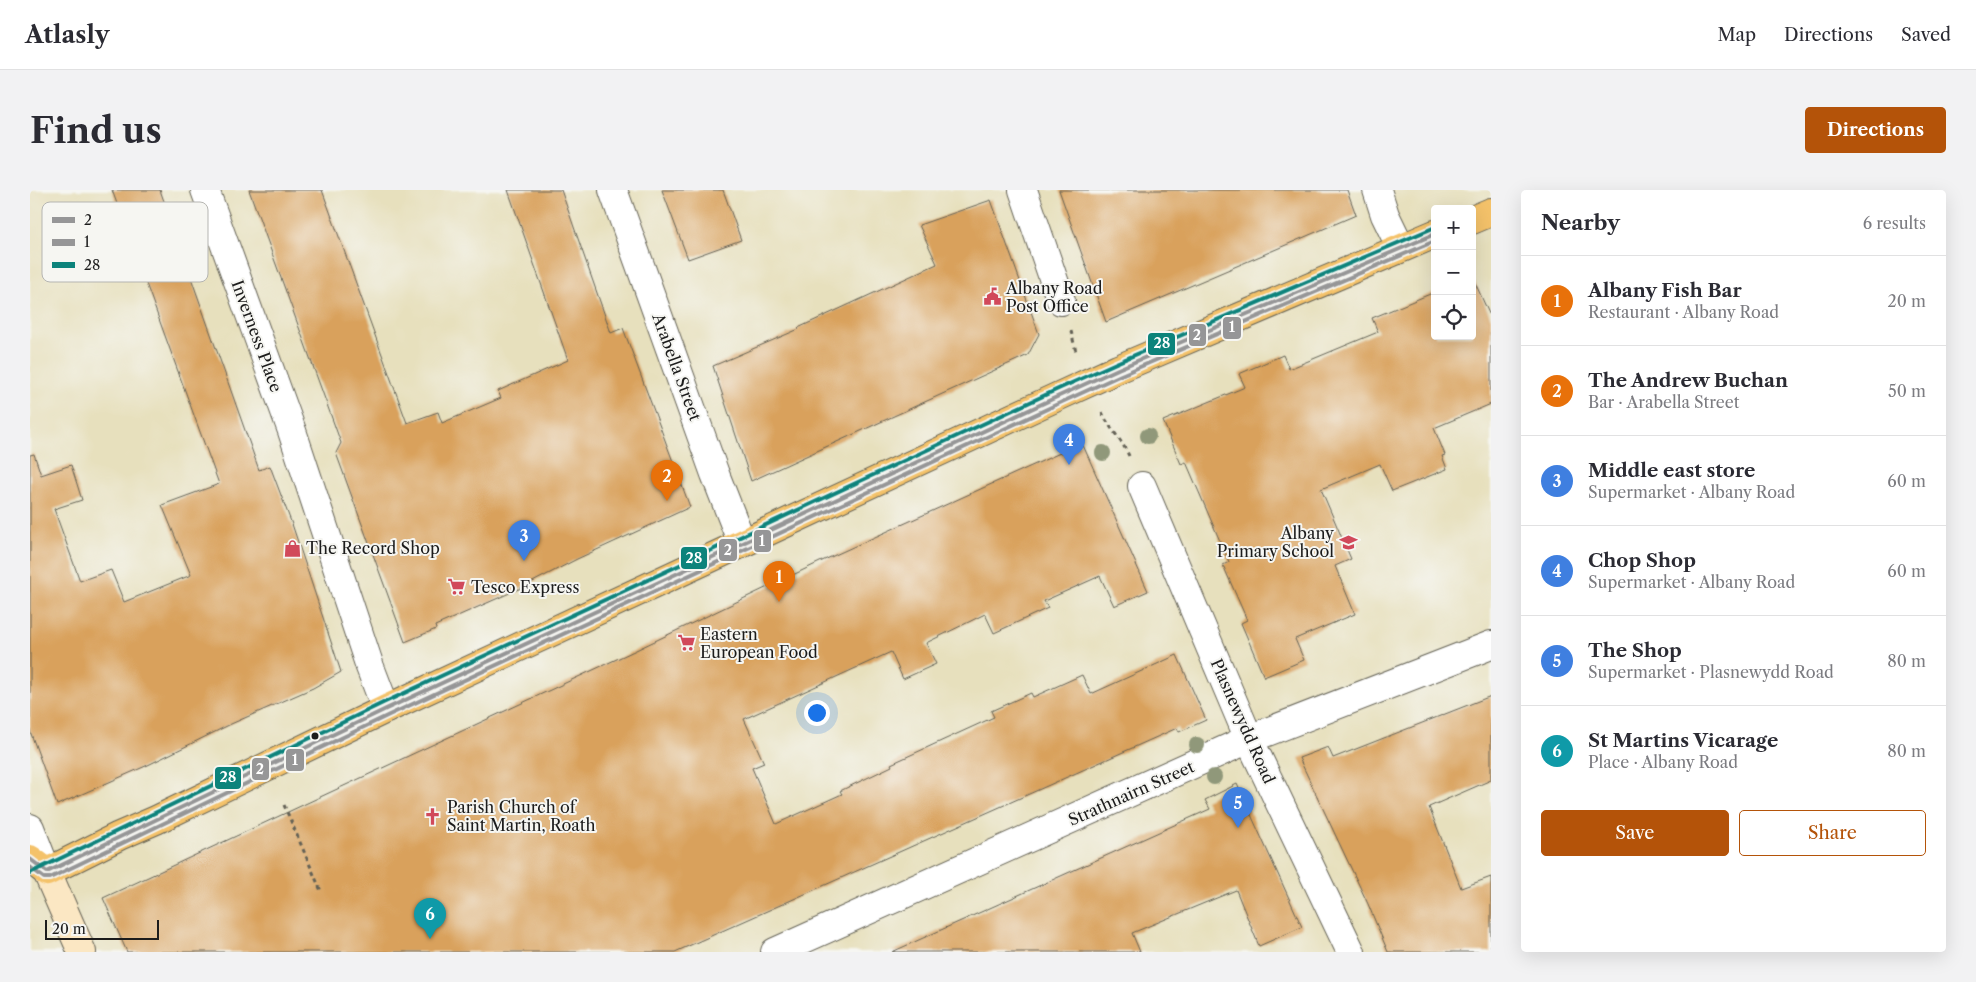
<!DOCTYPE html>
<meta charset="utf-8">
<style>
body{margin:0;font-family:"Libre Caslon Text",serif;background:#f2f2f3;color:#2b2b33}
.controls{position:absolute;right:15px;top:15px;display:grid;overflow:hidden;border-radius:5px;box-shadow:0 5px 20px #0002}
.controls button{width:45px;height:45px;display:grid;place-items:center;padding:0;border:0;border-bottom:1px solid #e1e1e2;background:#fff;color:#2b2b33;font:25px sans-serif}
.scale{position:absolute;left:15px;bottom:12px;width:114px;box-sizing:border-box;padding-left:5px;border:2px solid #1c1c1c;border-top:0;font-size:14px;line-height:18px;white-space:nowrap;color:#1c1c1c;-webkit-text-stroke:4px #f6f6f2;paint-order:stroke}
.you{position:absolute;left:786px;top:522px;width:18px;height:18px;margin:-12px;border:4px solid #fff;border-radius:50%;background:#1a73e8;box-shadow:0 0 0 8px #1a73e833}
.badge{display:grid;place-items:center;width:32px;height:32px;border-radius:50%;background:#b45309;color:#fff;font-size:16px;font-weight:700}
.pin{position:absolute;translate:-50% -41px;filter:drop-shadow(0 1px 2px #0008)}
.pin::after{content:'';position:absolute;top:26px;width:18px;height:15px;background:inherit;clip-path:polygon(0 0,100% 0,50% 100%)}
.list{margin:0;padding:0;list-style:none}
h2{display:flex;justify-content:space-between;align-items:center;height:65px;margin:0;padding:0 20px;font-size:21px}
h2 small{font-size:16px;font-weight:400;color:#7c7c81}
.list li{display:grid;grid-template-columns:32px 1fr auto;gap:15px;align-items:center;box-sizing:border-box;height:90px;padding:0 20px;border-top:1px solid #e1e1e2}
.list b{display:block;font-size:19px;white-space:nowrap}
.list p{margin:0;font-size:16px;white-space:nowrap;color:#7c7c81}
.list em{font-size:16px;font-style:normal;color:#7c7c81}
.actions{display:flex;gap:10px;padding:15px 20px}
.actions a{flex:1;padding:11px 0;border:1px solid #b45309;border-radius:5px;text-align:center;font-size:18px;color:#b45309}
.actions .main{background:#b45309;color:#fff}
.icon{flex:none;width:28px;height:28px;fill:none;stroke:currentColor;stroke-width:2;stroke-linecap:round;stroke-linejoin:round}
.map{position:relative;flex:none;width:1461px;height:762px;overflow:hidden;border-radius:5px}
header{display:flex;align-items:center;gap:30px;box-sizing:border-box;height:70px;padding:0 25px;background:#fff;border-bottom:1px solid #e1e1e2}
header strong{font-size:24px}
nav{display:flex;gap:28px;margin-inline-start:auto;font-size:18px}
.intro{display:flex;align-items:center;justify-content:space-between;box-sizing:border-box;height:120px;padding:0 30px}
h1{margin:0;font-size:35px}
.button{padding:12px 22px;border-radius:5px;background:#b45309;color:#fff;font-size:18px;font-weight:700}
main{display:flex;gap:30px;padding:0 30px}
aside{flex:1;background:#fff;border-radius:5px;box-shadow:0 5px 20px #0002}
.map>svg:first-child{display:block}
.building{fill:#d9a15b}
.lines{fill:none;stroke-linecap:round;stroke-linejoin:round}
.minor-casing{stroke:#636154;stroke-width:30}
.tertiary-casing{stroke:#636154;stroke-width:30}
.secondary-casing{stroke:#636154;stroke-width:30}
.primary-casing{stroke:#636154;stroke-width:30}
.path{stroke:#636154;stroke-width:3;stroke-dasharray:4 4;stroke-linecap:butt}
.minor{stroke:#fff;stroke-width:28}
.tertiary{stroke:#fff;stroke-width:28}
.secondary{stroke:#fbe7c3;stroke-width:28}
.primary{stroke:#f4c26a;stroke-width:28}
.bus-1-casing{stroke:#f6f6f2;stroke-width:8}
.bus-2-casing{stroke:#f6f6f2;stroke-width:8}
.bus-3-casing{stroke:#f6f6f2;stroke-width:8}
.bus-1{stroke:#969697;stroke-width:4}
.bus-2{stroke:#969697;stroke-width:4}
.bus-3{stroke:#0c837b;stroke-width:4}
.tree{fill:#90987a}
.bus-dot{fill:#1c1c1c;stroke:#f6f6f2;stroke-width:2}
.labels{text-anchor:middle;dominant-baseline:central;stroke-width:4;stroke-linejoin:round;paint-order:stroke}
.poi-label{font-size:16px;fill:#1c1c1c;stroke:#f6f6f2;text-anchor:start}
.street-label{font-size:16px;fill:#1c1c1c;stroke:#f6f6f2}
.key{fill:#f6f6f2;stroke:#b5b5b2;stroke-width:1}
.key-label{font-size:14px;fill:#1c1c1c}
.line-badge{stroke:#f6f6f2;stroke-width:2}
.badge-label{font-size:14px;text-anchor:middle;font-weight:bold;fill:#fff}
</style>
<header>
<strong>Atlasly</strong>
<nav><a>Map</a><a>Directions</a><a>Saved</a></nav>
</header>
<div class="intro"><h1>Find us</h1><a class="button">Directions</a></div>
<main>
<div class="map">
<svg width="1461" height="762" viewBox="0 0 1461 762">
<rect width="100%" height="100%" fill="#f6f6f2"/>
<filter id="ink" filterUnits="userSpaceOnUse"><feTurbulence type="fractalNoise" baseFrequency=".02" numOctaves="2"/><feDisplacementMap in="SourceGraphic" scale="10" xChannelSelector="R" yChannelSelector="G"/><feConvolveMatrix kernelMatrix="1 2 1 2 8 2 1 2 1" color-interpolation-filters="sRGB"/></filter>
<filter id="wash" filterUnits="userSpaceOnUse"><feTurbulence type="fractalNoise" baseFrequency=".0096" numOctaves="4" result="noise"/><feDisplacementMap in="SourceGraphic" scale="20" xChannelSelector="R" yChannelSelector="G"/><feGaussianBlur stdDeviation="1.12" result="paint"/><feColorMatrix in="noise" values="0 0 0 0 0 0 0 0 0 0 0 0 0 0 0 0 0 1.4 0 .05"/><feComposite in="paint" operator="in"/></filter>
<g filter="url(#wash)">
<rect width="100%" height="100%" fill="#e7e0bd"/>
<g id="blocks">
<path class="building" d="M82,0H130L229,280L240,276L263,337L311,482L283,498L201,534L118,575L27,615L0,541V265L4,264L11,285L41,275L52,310L24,319L50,391L81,380L94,412L161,385L132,315L189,294Z
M219,0H292L377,233L408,222L412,233L471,208L468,201L538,170L478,0H531L581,143L593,138L660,317L547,369L491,398L405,436L406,439L375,452L306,263L311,253Z
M632,0H693L711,50L658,69Z
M1029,0H1317L1326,25L1076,132Z
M961,10L1009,144L998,165L721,291L683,176L769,139L768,138L907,74L889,35Z
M1442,86L1461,128V214L1404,238L1415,265L1412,266L1417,279L1362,301L1350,274L1291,299L1321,369L1305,376L1325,424L1265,449L1274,470L1234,487L1211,433L1217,430L1193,375L1199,372L1156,272L1151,274L1133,231L1215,197L1209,184L1253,165L1259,179L1348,142L1342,128L1405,102V146H1442Z
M1052,253L1118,401L1084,416L1070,386L1014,411L1018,418L964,443L955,424L896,453L906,474L873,489L861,462L714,529L734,573L722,578L746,634L812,604L810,601L862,576L861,574L964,527L961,521L1001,503L1003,507L1052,485L1061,504L1147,465L1176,530L1149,542L1147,538L645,762H97L73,708L604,461L792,371Z
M1461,506V590L1399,617L1431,698L1461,687V762H1358L1338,714L1269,568L1298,557L1303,568Z
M1207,594L1272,737L1229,756L1206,700L1102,743L1110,762H862L1180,619L1175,610Z"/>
</g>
</g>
<g filter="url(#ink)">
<use href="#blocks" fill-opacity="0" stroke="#636154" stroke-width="1"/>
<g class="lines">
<defs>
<path id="minor" d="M175,0L262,241L340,477L356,519
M583,0L685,284L712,353
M993,0L1031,111
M1347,0L1355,25L1371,58
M1112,296L1219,549L1321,762
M745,762L1219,549L1461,455"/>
<path id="tertiary" d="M0,638L17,682"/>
<path id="secondary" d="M17,682L52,762"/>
<path id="primary" d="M1442,30L1461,22
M0,669L17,682L89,646L126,630L356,519L1029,206L1088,179L1405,44"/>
</defs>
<use href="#minor" class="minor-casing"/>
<use href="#tertiary" class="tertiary-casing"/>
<use href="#secondary" class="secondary-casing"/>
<use href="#primary" class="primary-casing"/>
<path class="path" d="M1041,141L1046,162
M1072,222C1079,238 1092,250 1099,266
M254,615L291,701"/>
<use href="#minor" class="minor"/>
<use href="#tertiary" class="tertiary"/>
<use href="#secondary" class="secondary"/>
<use href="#primary" class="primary"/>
<defs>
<path id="bus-1" d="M0,669L17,682L356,519L1029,206L1088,179L1405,44"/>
<path id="bus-2" d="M0,677L14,688H20L359,525L1032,212L1091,185L1405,51"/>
<path id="bus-3" d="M0,683L353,513L1026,200L1086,173L1403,38"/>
</defs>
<use href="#bus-1" class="bus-1-casing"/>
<use href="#bus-2" class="bus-2-casing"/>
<use href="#bus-3" class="bus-3-casing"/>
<use href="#bus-1" class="bus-1"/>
<use href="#bus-2" class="bus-2"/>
<use href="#bus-3" class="bus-3"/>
</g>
<g class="tree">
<circle cx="1118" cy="246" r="8"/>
<circle cx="1073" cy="263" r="8"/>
<circle cx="1167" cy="555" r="8"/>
<circle cx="1184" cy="587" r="8"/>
</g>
</g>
<defs>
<symbol id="civic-bare" viewBox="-9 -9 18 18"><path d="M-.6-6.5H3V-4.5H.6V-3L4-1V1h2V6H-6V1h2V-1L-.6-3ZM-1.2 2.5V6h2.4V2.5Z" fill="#d1495b" stroke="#f6f6f2" stroke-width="2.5" paint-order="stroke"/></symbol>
<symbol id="school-bare" viewBox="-9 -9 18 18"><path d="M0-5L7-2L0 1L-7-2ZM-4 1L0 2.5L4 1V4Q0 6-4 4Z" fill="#d1495b" stroke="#f6f6f2" stroke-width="2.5" paint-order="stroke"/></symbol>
<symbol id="shop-bare" viewBox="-9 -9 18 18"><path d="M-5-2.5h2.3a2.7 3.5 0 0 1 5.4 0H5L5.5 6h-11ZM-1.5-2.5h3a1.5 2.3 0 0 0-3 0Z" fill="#d1495b" stroke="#f6f6f2" stroke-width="2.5" paint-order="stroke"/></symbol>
<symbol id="supermarket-bare" viewBox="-9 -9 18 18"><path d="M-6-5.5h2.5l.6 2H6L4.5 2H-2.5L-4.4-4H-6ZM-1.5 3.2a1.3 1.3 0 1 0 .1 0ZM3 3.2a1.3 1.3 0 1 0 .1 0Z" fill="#d1495b" stroke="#f6f6f2" stroke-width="2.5" paint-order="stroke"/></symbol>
<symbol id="church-bare" viewBox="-9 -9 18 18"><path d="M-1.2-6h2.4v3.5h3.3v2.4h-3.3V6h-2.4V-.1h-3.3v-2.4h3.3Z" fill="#d1495b" stroke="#f6f6f2" stroke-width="2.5" paint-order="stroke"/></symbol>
</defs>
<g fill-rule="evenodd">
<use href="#civic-bare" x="950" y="94" width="25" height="25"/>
<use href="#school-bare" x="1306" y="340" width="25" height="25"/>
<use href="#shop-bare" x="250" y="346" width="25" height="25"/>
<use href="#supermarket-bare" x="414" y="384" width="25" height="25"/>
<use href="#supermarket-bare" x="644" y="440" width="25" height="25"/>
<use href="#church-bare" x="390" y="614" width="25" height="25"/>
</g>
<circle class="bus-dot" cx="285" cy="546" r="4.5"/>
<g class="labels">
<g class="poi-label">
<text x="976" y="98">Albany Road<tspan x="976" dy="18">Post Office</tspan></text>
<text x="1304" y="343" text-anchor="end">Albany<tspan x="1304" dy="18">Primary School</tspan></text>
<text x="276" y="358">The Record Shop</text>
<text x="441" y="397">Tesco Express</text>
<text x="670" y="444">Eastern<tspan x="670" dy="18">European Food</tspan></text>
<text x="417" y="617">Parish Church of<tspan x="417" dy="18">Saint Martin, Roath</tspan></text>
</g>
<g class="street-label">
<text transform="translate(227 146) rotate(70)">Inverness Place</text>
<text transform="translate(647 177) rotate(70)">Arabella Street</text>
<text transform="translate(1213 531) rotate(66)">Plasnewydd Road</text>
<text transform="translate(1101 603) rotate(-24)">Strathnairn Street</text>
</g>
</g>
<rect x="12" y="12" width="166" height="80" rx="8" class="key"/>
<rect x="22" y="27" width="23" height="6" fill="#969697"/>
<rect x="22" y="49" width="23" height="7" fill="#969697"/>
<rect x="22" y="72" width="23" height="6" fill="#0c837b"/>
<g class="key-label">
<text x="54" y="35">2</text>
<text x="54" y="57">1</text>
<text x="54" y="80">28</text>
</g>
<g class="line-badge">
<rect x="1192" y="126" width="20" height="24" rx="5" fill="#969697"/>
<rect x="1158" y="133" width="19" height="24" rx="5" fill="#969697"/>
<rect x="1117" y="142" width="29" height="24" rx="5" fill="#0c837b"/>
<rect x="723" y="339" width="19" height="24" rx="5" fill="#969697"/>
<rect x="688" y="348" width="20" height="24" rx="5" fill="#969697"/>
<rect x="650" y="356" width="28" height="24" rx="5" fill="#0c837b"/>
<rect x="255" y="558" width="20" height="24" rx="5" fill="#969697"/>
<rect x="221" y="567" width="19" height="24" rx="5" fill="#969697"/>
<rect x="184" y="576" width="28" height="24" rx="5" fill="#0c837b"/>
</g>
<g class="badge-label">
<text x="1202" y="142">1</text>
<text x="1167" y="150">2</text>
<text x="1132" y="158">28</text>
<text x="732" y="356">1</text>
<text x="698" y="365">2</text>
<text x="664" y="373">28</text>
<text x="265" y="575">1</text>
<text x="230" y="584">2</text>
<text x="198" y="592">28</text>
</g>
</svg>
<div class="controls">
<button>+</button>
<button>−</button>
<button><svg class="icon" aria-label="locate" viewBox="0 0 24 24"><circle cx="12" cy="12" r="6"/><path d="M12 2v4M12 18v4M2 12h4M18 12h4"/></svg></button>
</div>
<div class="scale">20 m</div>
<div class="you"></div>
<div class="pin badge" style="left:749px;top:412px;background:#e8710a">1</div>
<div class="pin badge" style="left:637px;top:311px;background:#e8710a">2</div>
<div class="pin badge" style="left:494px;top:371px;background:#3f7fe0">3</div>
<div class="pin badge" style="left:1039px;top:275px;background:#3f7fe0">4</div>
<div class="pin badge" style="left:1208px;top:638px;background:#3f7fe0">5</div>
<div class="pin badge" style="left:400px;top:749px;background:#0f9aa8">6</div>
</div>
<aside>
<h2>Nearby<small>6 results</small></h2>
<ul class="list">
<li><span class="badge" style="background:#e8710a">1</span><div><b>Albany Fish Bar</b><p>Restaurant · Albany Road</p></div><em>20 m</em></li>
<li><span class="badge" style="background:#e8710a">2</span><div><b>The Andrew Buchan</b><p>Bar · Arabella Street</p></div><em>50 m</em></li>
<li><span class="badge" style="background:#3f7fe0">3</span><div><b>Middle east store</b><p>Supermarket · Albany Road</p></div><em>60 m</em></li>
<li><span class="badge" style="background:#3f7fe0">4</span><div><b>Chop Shop</b><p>Supermarket · Albany Road</p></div><em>60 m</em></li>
<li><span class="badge" style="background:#3f7fe0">5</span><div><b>The Shop</b><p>Supermarket · Plasnewydd Road</p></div><em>80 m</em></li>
<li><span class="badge" style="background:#0f9aa8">6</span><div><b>St Martins Vicarage</b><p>Place · Albany Road</p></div><em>80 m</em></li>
</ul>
<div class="actions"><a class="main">Save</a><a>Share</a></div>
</aside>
</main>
